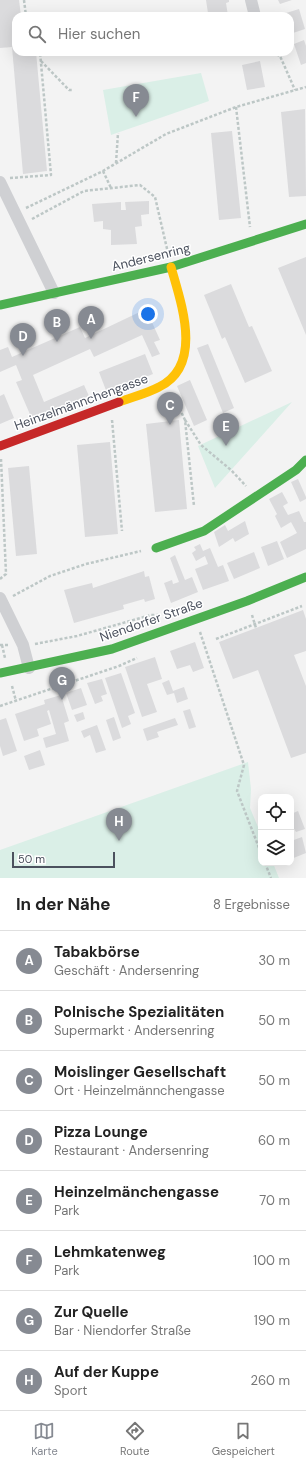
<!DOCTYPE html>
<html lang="de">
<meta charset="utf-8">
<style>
body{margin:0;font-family:"DM Sans",sans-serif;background:#f6f6f6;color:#222}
.controls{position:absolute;right:12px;bottom:12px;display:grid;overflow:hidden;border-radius:8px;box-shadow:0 4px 16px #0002}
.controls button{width:36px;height:36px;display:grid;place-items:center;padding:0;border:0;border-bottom:1px solid #e0e0e0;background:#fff;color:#222;font:20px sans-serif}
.scale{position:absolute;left:12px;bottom:10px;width:103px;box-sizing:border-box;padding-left:4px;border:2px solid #4b515e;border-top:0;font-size:11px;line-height:14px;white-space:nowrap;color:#4b515e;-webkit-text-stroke:3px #fff;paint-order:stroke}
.you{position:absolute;left:148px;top:314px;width:14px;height:14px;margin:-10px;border:3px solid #fff;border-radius:50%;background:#1a73e8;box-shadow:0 0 0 6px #1a73e833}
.badge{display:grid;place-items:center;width:26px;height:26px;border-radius:50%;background:#868a92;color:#fff;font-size:13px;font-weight:700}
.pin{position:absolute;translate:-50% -33px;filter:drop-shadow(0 1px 2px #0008)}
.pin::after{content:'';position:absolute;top:21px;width:14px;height:12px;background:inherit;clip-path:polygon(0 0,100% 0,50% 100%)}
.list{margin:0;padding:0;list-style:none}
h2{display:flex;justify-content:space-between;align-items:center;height:52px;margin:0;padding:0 16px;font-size:17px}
h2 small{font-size:13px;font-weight:400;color:#767676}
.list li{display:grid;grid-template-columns:26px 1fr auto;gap:12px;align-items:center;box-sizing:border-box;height:60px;padding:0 16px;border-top:1px solid #e0e0e0}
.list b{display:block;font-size:15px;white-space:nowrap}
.list p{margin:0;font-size:13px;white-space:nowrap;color:#767676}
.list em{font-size:13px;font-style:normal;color:#767676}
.icon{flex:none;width:22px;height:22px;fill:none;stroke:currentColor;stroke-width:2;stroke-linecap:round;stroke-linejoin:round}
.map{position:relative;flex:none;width:306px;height:878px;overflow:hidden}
.search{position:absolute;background:#fff;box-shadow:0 4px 16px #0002;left:12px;right:12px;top:12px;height:44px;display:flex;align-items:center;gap:10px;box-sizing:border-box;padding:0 14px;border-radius:12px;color:#767676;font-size:15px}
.sheet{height:532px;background:#fff}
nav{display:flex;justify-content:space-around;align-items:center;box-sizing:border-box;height:56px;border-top:1px solid #e0e0e0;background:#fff;font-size:11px;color:#767676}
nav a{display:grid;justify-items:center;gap:2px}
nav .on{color:#868a92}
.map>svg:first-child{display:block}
.green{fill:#daefe7}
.building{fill:#dbdbdd}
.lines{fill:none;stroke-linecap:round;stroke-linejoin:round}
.path{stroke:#bdc7c6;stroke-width:2.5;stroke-dasharray:3 2;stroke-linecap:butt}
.street{stroke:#cfd0d3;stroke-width:12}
.fast{stroke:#4caf50;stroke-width:9}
.slow{stroke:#ffc107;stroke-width:9}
.jam{stroke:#c62828;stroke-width:9}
.labels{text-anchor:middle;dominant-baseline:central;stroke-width:3;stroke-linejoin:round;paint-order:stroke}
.street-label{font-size:13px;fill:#4b515e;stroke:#fff}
</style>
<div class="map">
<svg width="306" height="878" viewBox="0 0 306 878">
<rect width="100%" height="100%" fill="#f3f3f3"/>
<path class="green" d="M201,73L209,101L111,135L103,90Z
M292,402L215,488L198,446Z
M248,762L251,789L250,808L261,834V863H273L279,878H0V850Z"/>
<path class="building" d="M0,0H19L21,16H16V52H36L47,171L23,174L12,47L0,48Z
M206,0H229V2L226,3L228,16H205L204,14L208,13Z
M278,0H292L280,4Z
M299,9L305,29L290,34V16L283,14Z
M304,40L306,46V63L301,65L294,44Z
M260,61L265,87L247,90L242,65Z
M305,109L306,196L289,197L281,112Z
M232,131L241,218L219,220L211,133Z
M149,201V214L141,215L142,226L135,227L137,244L111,245V230L103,229V221L94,222L92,204L121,202V210H126L125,202Z
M306,257V335L278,268Z
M231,284L249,327L252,326L272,371L245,383L225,337L222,339L204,295Z
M146,309L160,340L154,342L160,354L152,357L142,335L94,357L90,349L33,375L44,402L84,385L89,396L32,419L16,382L22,380L16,365L0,372V350L8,347L12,357L80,327L85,338Z
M208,344L234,408L223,413L197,348Z
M145,354L153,374L107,393L99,372Z
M190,380L207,420L194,426L177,386Z
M4,394L14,418L0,424V396Z
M179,420L187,509L155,512L146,424Z
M110,442L118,534L85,537L77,445Z
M29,466L37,554L16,556L8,468Z
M298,479L306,497V499L300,502L291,482Z
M282,492L288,503L283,506L288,515L299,511L304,522H306V549L287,558L280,542L297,533L291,522L281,528L275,516L277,514L269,499Z
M245,521L249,534L235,542L233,538L219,547L214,532L225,525L228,531Z
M277,541L284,559L268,566L261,547Z
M200,544L203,551L210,548L218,567L223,565L229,581L203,590L195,569L208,564L205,556L196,561L192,553L196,550L194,547Z
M254,552L260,568L234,579L227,563Z
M175,555L185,580L192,577L198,592L171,603L164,583L172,580L173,584L179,582L170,558Z
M144,571L145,577L149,576L155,599L145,602L144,599L123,605L124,609L74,623L64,590L92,583L93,588Z
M303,610L306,619V651L294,655L306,686V753L291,758L258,670L233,679L219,642Z
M195,642L204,668L193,672L190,665L177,669L170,651Z
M155,657L162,679L147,684L157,712L142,717L125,667Z
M121,673L135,713L128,716L131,724L122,728L105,678Z
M102,679L107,694L101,696L103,701L95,704L87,683Z
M169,680L173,691L184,687L188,699L177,703L174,693L167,695L162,683Z
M81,688L87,705L72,710L66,693Z
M61,695L69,721L64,723L69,741L46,748L43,738L56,734L49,710L47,711L51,724L37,729L39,736L24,741L15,714L45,704L44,700Z
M190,709L196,727L189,729L183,711Z
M83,712L85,719L77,722L74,715Z
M114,717L121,738L113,741L106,720Z
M6,718L17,751L3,756L0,746V720Z
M175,718L178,725L157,732L159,737L147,741L143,729Z
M97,725L106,750L96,753L90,735L84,738L81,731Z
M40,750L45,765L29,770L24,756Z
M298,811L305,829L296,832L291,824V814Z
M302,837L306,853L291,859V841Z"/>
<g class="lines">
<path class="path" d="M24,0L26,16
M272,52L280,56L295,90
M41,61L69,90H73
M236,107L250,227
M116,163L118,133
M103,171L111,188
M10,178L51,175L40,52
M26,208L103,171L166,134L236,107L306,87
M32,219L84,191L140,185L155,197L168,253
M173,395L185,420L194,506
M112,420L122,531
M185,420L201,445L231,470L246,486
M0,579L6,574L1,459
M13,596L50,576L86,564L141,551
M252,615L256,628
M200,632L244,765L237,791L261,853
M216,639L302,606
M35,644L77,636L151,615H160
M0,645H10
M2,645L5,658
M12,686L16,701
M0,706L119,666L137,658
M265,863L271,878"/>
<path class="street" d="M251,0L255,16
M0,182L54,293
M0,598L23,645L29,668"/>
<path class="fast" d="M0,305L171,267L306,224
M156,548L204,531L296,470L306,460
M0,673L112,649L247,601L306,577"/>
<path class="slow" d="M119,402C132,397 146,394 159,387C204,365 181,303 171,267"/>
<path class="jam" d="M0,446L119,402"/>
</g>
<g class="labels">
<g class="street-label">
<text transform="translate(151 257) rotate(-14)">Andersenring</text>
<text transform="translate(81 402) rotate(-20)">Heinzelmännchengasse</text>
<text transform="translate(151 620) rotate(-19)">Niendorfer Straße</text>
</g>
</g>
</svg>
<div class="controls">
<button><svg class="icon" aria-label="locate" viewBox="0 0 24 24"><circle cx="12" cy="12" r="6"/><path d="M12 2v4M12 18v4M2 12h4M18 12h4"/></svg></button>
<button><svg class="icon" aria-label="layers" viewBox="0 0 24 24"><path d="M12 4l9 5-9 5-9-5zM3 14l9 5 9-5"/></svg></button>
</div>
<div class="scale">50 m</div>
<div class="you"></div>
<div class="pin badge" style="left:91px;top:339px">A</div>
<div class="pin badge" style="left:57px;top:342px">B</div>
<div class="pin badge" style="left:170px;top:425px">C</div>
<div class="pin badge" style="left:23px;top:356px">D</div>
<div class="pin badge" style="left:226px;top:446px">E</div>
<div class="pin badge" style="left:136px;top:117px">F</div>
<div class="pin badge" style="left:62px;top:700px">G</div>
<div class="pin badge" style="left:119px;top:841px">H</div>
<div class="search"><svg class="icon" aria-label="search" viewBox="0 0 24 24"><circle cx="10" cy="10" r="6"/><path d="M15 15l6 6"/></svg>Hier suchen</div>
</div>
<section class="sheet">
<h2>In der Nähe<small>8 Ergebnisse</small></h2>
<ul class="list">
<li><span class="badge">A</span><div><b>Tabakbörse</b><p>Geschäft · Andersenring</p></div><em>30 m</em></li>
<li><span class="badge">B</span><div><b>Polnische Spezialitäten</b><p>Supermarkt · Andersenring</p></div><em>50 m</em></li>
<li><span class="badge">C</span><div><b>Moislinger Gesellschaft</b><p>Ort · Heinzelmännchengasse</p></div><em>50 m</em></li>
<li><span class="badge">D</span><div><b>Pizza Lounge</b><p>Restaurant · Andersenring</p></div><em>60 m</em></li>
<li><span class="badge">E</span><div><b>Heinzelmänchengasse</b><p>Park</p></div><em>70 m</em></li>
<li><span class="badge">F</span><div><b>Lehmkatenweg</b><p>Park</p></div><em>100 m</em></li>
<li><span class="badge">G</span><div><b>Zur Quelle</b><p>Bar · Niendorfer Straße</p></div><em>190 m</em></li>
<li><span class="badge">H</span><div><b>Auf der Kuppe</b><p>Sport</p></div><em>260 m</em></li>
</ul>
</section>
<nav>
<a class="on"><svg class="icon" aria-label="map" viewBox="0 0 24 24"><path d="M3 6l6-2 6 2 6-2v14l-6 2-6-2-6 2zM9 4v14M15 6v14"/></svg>Karte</a>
<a><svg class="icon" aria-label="directions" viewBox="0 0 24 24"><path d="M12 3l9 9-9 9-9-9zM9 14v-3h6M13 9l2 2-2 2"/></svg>Route</a>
<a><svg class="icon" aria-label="saved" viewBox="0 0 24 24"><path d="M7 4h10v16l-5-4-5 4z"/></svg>Gespeichert</a>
</nav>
